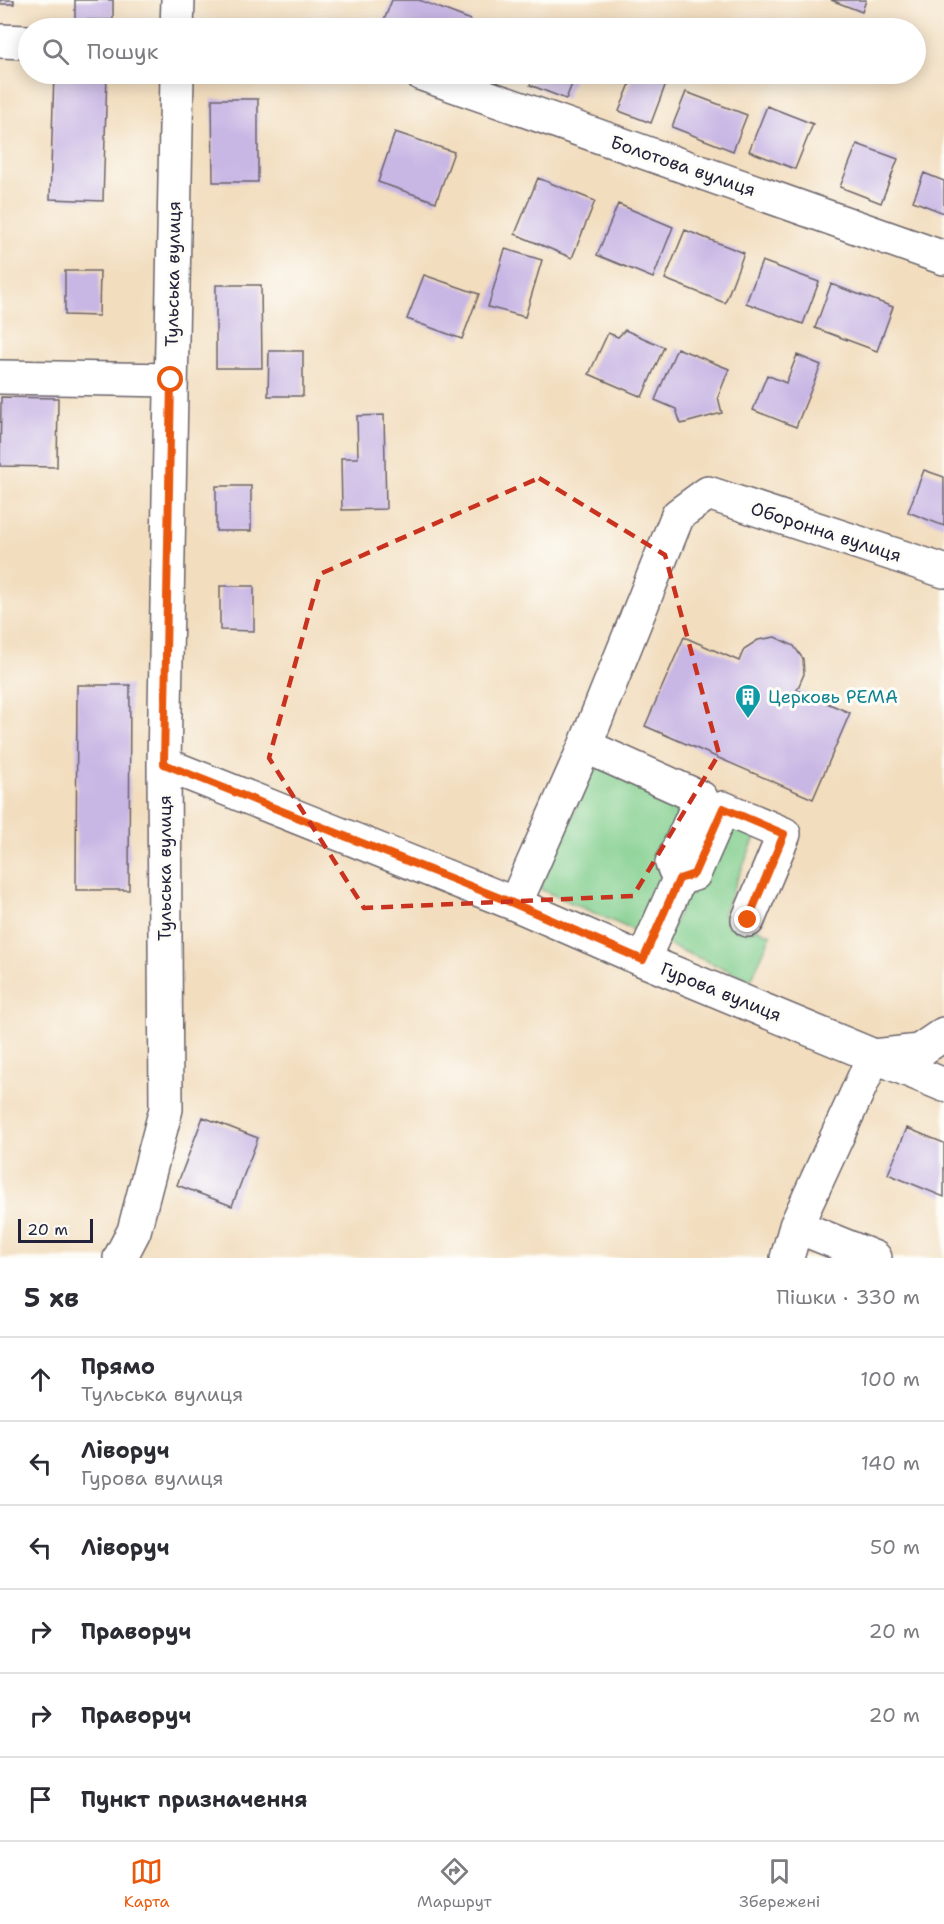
<!DOCTYPE html>
<html lang="uk">
<meta charset="utf-8">
<style>
body{margin:0;font-family:"Shantell Sans",sans-serif;background:#f7f7f7;color:#2b2b33}
.scale{position:absolute;left:18px;bottom:15px;width:75px;box-sizing:border-box;padding-left:6px;border:3px solid #22223b;border-top:0;font-size:16px;line-height:21px;white-space:nowrap;color:#22223b;-webkit-text-stroke:4px #fdfcf7;paint-order:stroke}
.stop{position:absolute;width:18px;height:18px;margin:-14px;border:4px solid #ea580c;border-radius:50%;background:#fff}
.stop.end{background:#ea580c;border-color:#fff;box-shadow:0 2px 6px #0008}
.list{margin:0;padding:0;list-style:none}
h2{display:flex;justify-content:space-between;align-items:center;height:78px;margin:0;padding:0 24px;font-size:26px}
h2 small{font-size:20px;font-weight:400;color:#7c7c81}
.list li{display:grid;grid-template-columns:39px 1fr auto;gap:18px;align-items:center;box-sizing:border-box;height:84px;padding:0 24px;border-top:2px solid #e1e1e2}
.list b{display:block;font-size:22px;white-space:nowrap}
.list p{margin:0;font-size:20px;white-space:nowrap;color:#7c7c81}
.list em{font-size:20px;font-style:normal;color:#7c7c81}
.icon{flex:none;width:33px;height:33px;fill:none;stroke:currentColor;stroke-width:2;stroke-linecap:round;stroke-linejoin:round}
.map{position:relative;flex:none;width:944px;height:1258px;overflow:hidden}
.search{position:absolute;background:#fff;box-shadow:0 3px 15px #0003;left:18px;right:18px;top:18px;height:66px;display:flex;align-items:center;gap:15px;box-sizing:border-box;padding:0 21px;border-radius:33px;color:#7c7c81;font-size:22px}
.sheet{height:582px;background:#fff}
nav{display:flex;justify-content:space-around;align-items:center;box-sizing:border-box;height:84px;border-top:2px solid #e1e1e2;background:#fff;font-size:16px;color:#7c7c81}
nav a{display:grid;justify-items:center;gap:3px}
nav .on{color:#ea580c}
.map>svg:first-child{display:block}
.grass{fill:#81ce8d;stroke:#527864;stroke-width:1.5}
.building{fill:#c8b6e4}
.lines{fill:none;stroke-linecap:round;stroke-linejoin:round}
.minor-casing{stroke:#6b6369;stroke-width:36}
.minor{stroke:#fff;stroke-width:33}
.route{stroke:#ea580c;stroke-width:8}
.marked{fill:none;stroke:#c8321e;stroke-width:4.5;stroke-dasharray:12 8;stroke-linejoin:round}
.labels{text-anchor:middle;dominant-baseline:central;stroke-width:6;stroke-linejoin:round;paint-order:stroke}
.street-label{font-size:18px;fill:#22223b;stroke:#fdfcf7}
.culture-label{font-size:18px;fill:#0d838f;stroke:#fdfcf7;text-anchor:start}
</style>
<div class="map">
<svg width="944" height="1258" viewBox="0 0 944 1258">
<rect width="100%" height="100%" fill="#fdfcf7"/>
<filter id="ink" filterUnits="userSpaceOnUse"><feTurbulence type="fractalNoise" baseFrequency=".0167" numOctaves="2"/><feDisplacementMap in="SourceGraphic" scale="12" xChannelSelector="R" yChannelSelector="G"/><feConvolveMatrix kernelMatrix="1 2 1 2 8 2 1 2 1" color-interpolation-filters="sRGB"/></filter>
<filter id="wash" filterUnits="userSpaceOnUse"><feTurbulence type="fractalNoise" baseFrequency=".008" numOctaves="4" result="noise"/><feDisplacementMap in="SourceGraphic" scale="24" xChannelSelector="R" yChannelSelector="G"/><feGaussianBlur stdDeviation="1.35" result="paint"/><feColorMatrix in="noise" values="0 0 0 0 0 0 0 0 0 0 0 0 0 0 0 0 0 1.4 0 .05"/><feComposite in="paint" operator="in"/></filter>
<g filter="url(#wash)">
<rect width="100%" height="100%" fill="#f2ddbe"/>
<path class="grass" d="M595,766L690,808L669,880L644,935L540,889Z
M724,821L756,835L723,914L771,935L751,980L664,943Z"/>
<g id="blocks">
<path class="building" d="M0,0H14V4H0Z
M75,0H113V20H75Z
M392,0H419L471,20L469,25L477,28H381Z
M831,0H866L862,12Z
M54,74H107L103,201L50,199Z
M473,74H501L497,83Z
M535,74H576L566,99L530,85Z
M634,74H656L668,78L651,123L619,111Z
M686,92L747,115L733,151L672,127Z
M212,99H258V182H213Z
M767,106L813,124L795,169L749,151Z
M395,132L454,152L436,202L378,182Z
M857,144L898,159L881,203L840,187Z
M924,173L944,181V213L913,201Z
M538,178L595,201L572,258L515,234Z
M618,204L673,227L653,278L597,255Z
M685,230L744,253L725,303L665,279Z
M505,249L542,260L525,317L488,307Z
M762,261L819,282L803,324L746,303Z
M65,271H100L99,316L65,315Z
M424,275L479,294L462,339L407,319Z
M831,284L893,307L877,351L815,328Z
M216,285H261L262,368H216Z
M625,330L664,347L642,397L589,374L608,333L618,337Z
M677,348L729,369L718,397L722,413L681,424L676,409L655,400Z
M269,351H303V396H268Z
M797,355L821,365L796,427L753,410L767,375L786,383Z
M1,397L58,398L57,467L0,466Z
M384,415L386,509L342,510L341,458H358L357,416Z
M924,470L944,477V526L908,512Z
M216,486H251V531H216Z
M220,586H254V631L220,630Z
M684,637L739,661L744,649L758,640L775,637L794,646L803,659L804,674L797,690L850,713L813,799L645,726Z
M77,685H130L129,890H76Z
M203,1117L258,1138L232,1206L177,1185Z
M907,1128L944,1143V1197L888,1174Z"/>
</g>
</g>
<g filter="url(#ink)">
<use href="#blocks" fill-opacity="0" stroke="#6b6369" stroke-width="1.5"/>
<g class="lines">
<defs>
<path id="minor" d="M177,28L178,0
M0,41L28,42
M422,74L944,258
M0,377L171,380
M585,746L701,798L672,863L679,879
M164,764L515,904L643,960L944,1085
M515,904L585,746L678,515L708,493L944,571
M643,960L679,879L694,874L723,808L784,834L748,920
M796,1226L875,1258
M120,1258L134,1231L166,1109L164,764L177,74
M787,1258L796,1226L874,1056L919,1051L944,1034"/>
</defs>
<use href="#minor" class="minor-casing"/>
<use href="#minor" class="minor"/>
</g>
</g>
<g class="lines" filter="url(#ink)">
<path class="route" d="M171,380L164,764L515,904L643,960L679,879L694,874L723,808L784,834L748,920"/>
</g>
<path class="marked" d="M539,478L665,555L719,754L633,896L364,908L269,758L320,574Z"/>
<defs>
<symbol id="building-pin" viewBox="-11 -11 22 30"><path d="M0 17L-7.5 6A9.5 9.5 0 1 1 7.5 6Z" fill="#0f9aa8" stroke="#fdfcf7"/><path d="M-4-6H4V6H1V3H-1V6H-4ZM-2.5-4.3h1.7v1.8h-1.7ZM.8-4.3h1.7v1.8H.8ZM-2.5-1h1.7V.8h-1.7ZM.8-1h1.7V.8H.8Z" fill="#fff"/></symbol>
</defs>
<g fill-rule="evenodd">
<use href="#building-pin" x="733" y="682" width="30" height="40"/>
</g>
<g class="labels">
<g class="street-label">
<text transform="translate(683 166) rotate(19)">Болотова вулиця</text>
<text transform="translate(173 274) rotate(-89)">Тульська вулиця</text>
<text transform="translate(826 532) rotate(18)">Оборонна вулиця</text>
<text transform="translate(165 868) rotate(-90)">Тульська вулиця</text>
<text transform="translate(721 992) rotate(22)">Гурова вулиця</text>
</g>
<g class="culture-label">
<text x="768" y="697">Церковь РЕМА</text>
</g>
</g>
</svg>
<div class="scale">20 m</div>
<div class="stop" style="left:171px;top:380px"></div>
<div class="stop end" style="left:748px;top:920px"></div>
<div class="search"><svg class="icon" aria-label="search" viewBox="0 0 24 24"><circle cx="10" cy="10" r="6"/><path d="M15 15l6 6"/></svg>Пошук</div>
</div>
<section class="sheet">
<h2>5 хв<small>Пішки · 330 m</small></h2>
<ul class="list">
<li><svg class="icon" aria-label="ahead" viewBox="0 0 24 24"><path d="M12 20V5M6 11l6-6 6 6"/></svg><div><b>Прямо</b><p>Тульська вулиця</p></div><em>100 m</em></li>
<li><svg class="icon" aria-label="left" viewBox="0 0 24 24"><path d="M17 20v-9H6M10 6l-5 5 5 5"/></svg><div><b>Ліворуч</b><p>Гурова вулиця</p></div><em>140 m</em></li>
<li><svg class="icon" aria-label="left" viewBox="0 0 24 24"><path d="M17 20v-9H6M10 6l-5 5 5 5"/></svg><div><b>Ліворуч</b></div><em>50 m</em></li>
<li><svg class="icon" aria-label="right" viewBox="0 0 24 24"><path d="M7 20v-9h11M14 6l5 5-5 5"/></svg><div><b>Праворуч</b></div><em>20 m</em></li>
<li><svg class="icon" aria-label="right" viewBox="0 0 24 24"><path d="M7 20v-9h11M14 6l5 5-5 5"/></svg><div><b>Праворуч</b></div><em>20 m</em></li>
<li><svg class="icon" aria-label="arrive" viewBox="0 0 24 24"><path d="M6 21V4h12l-3 4 3 4H6"/></svg><div><b>Пункт призначення</b></div></li>
</ul>
</section>
<nav>
<a class="on"><svg class="icon" aria-label="map" viewBox="0 0 24 24"><path d="M3 6l6-2 6 2 6-2v14l-6 2-6-2-6 2zM9 4v14M15 6v14"/></svg>Карта</a>
<a><svg class="icon" aria-label="directions" viewBox="0 0 24 24"><path d="M12 3l9 9-9 9-9-9zM9 14v-3h6M13 9l2 2-2 2"/></svg>Маршрут</a>
<a><svg class="icon" aria-label="saved" viewBox="0 0 24 24"><path d="M7 4h10v16l-5-4-5 4z"/></svg>Збережені</a>
</nav>
